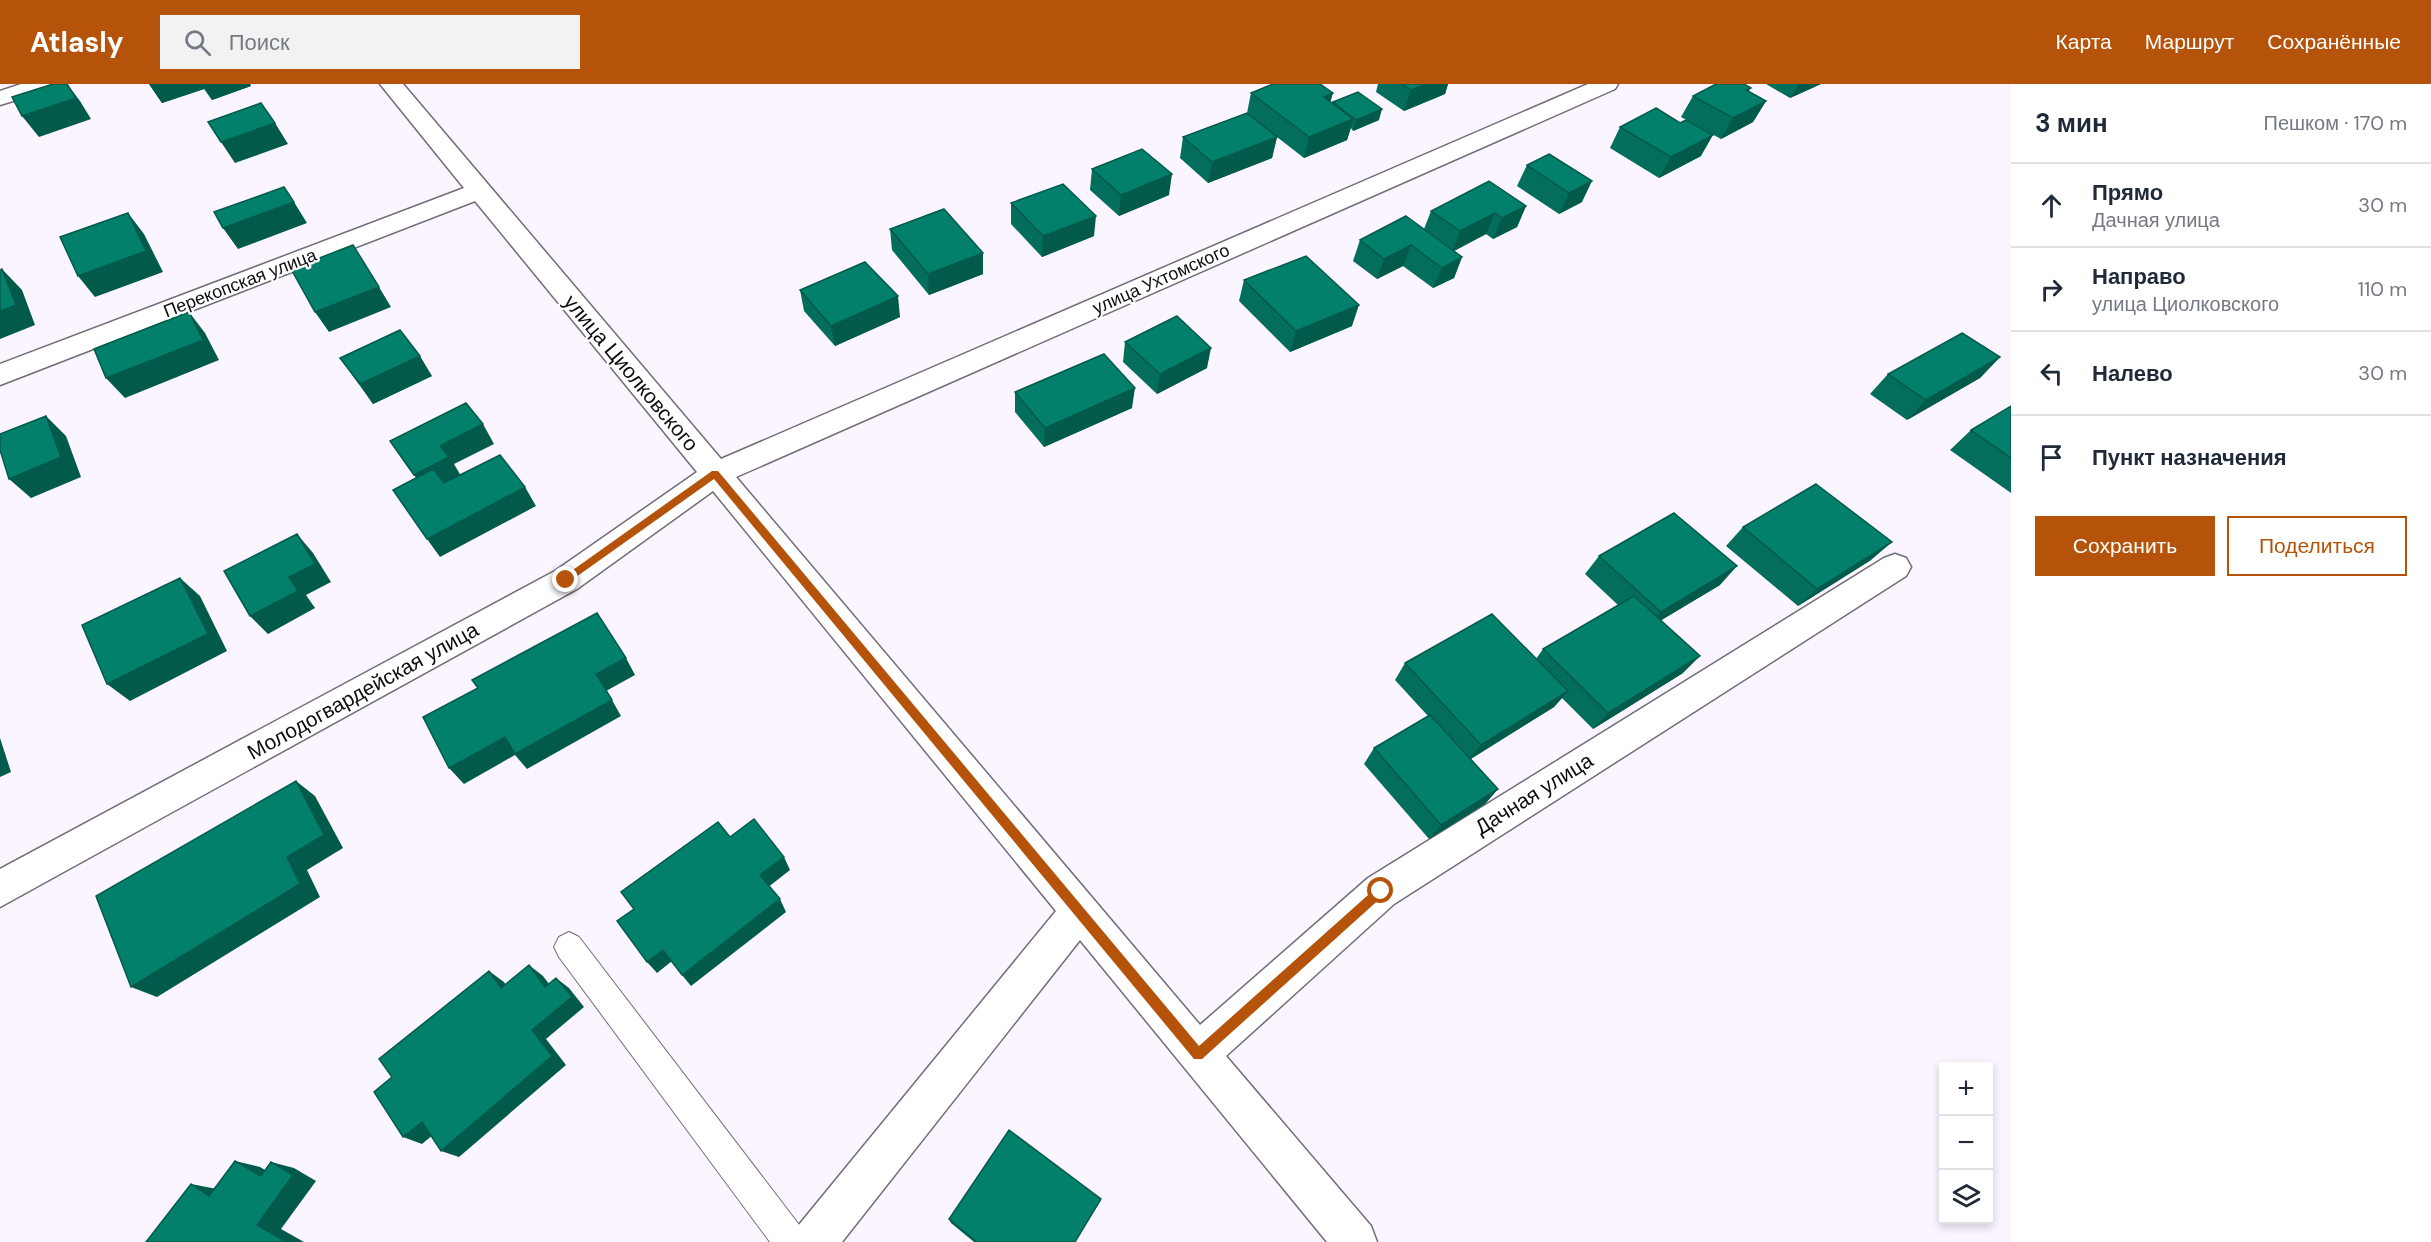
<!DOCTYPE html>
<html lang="ru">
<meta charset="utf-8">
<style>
body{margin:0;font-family:"DM Sans",sans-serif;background:#f2f2f3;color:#1f2937}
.controls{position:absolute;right:18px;bottom:18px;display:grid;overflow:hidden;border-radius:0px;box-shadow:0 3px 9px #0003}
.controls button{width:54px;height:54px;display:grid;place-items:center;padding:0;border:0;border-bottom:2px solid #e0e1e3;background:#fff;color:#1f2937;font:30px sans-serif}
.stop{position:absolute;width:18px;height:18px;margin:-14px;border:4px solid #b45309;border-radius:50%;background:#fff}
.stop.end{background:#b45309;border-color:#fff;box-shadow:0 2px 6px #0008}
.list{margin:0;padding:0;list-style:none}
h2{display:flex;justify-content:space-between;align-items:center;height:78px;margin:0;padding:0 24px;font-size:26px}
h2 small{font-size:20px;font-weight:400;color:#747a83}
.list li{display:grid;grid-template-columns:39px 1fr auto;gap:18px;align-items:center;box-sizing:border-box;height:84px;padding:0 24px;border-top:2px solid #e0e1e3}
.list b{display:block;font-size:22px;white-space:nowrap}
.list p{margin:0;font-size:20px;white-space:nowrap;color:#747a83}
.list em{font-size:20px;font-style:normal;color:#747a83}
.actions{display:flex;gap:12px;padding:18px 24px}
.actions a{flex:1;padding:14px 0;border:2px solid #b45309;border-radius:0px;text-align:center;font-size:21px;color:#b45309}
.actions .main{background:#b45309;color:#fff}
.icon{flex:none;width:33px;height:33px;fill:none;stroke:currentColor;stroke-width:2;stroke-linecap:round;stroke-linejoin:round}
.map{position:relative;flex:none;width:2011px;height:1158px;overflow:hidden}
header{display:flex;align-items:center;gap:36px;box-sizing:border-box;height:84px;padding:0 30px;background:#b45309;color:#fff}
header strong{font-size:28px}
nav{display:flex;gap:33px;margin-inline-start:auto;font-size:21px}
.search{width:420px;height:54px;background:#f2f2f3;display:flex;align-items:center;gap:15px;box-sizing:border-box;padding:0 21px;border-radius:0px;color:#747a83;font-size:22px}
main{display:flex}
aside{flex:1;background:#fff}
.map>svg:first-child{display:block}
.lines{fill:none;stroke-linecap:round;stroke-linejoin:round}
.lane-casing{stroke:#726c76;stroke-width:2}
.street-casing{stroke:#726c76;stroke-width:3}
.lane{fill:#fff;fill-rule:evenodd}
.street{fill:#fff;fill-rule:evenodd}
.wall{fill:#036e5c}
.shaded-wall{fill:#025a4b}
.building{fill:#03806b;stroke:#025a4b;stroke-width:1.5}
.route{fill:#b45309}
.labels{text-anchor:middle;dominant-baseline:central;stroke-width:4.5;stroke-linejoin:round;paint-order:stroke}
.far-street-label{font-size:18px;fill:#0e0c10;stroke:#fff}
.street-label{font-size:21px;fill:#0e0c10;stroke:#fff}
</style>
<header>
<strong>Atlasly</strong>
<div class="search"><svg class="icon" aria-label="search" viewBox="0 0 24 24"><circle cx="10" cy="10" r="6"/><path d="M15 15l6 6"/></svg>Поиск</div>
<nav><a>Карта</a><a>Маршрут</a><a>Сохранённые</a></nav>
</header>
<main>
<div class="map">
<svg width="2011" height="1158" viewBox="0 0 2011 1158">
<rect width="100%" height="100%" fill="#fbf5ff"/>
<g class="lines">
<defs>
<path id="lane" d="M569,848L579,853L803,1146L808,1158H770L559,873L554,863L559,853Z"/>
<path id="street" d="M21,0H55L52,5L0,21V7Z
M380,0H403L721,375L1588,0H1618L1615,5L736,393L1200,941L1368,794L1884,474L1895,470L1906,474L1911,483L1906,492L1394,820L1226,972L1371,1142L1377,1158H1327L1080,856L842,1158H792L798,1142L1056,827L713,407L577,505L0,823V785L555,487L697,388L475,117L0,301V280L464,104Z"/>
</defs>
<use href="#lane" class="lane-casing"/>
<use href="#street" class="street-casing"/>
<use href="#lane" class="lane"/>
<use href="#street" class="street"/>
</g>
<path class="wall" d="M149,0H250L251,2L212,16L204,5L162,19Z
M1378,0H1448L1445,10L1404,27L1376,8Z
M1766,0H1821L1790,14Z
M1751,4L1748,8L1766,17L1753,38L1721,55L1681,33L1693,12Z
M1251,9L1331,18L1333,19V18L1379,36L1353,47L1351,44L1347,56L1304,74L1277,53L1272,74L1208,99L1180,74L1183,53L1247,29Z
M1620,43L1701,72L1659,94L1610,64Z
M1549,70L1582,118L1559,130L1517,102L1527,81Z
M1092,85L1169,111L1119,132L1090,106Z
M1011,119L1094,152L1042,173L1011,140Z
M1526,122L1517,143L1493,155L1486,150L1454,167L1462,173L1454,194L1433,204L1403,182L1377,195L1353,177L1360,156L1424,145L1431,127Z
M890,145L983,169V190L929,211L892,166Z
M1244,196L1352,242L1290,268L1239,217Z
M800,206L900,233L835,262L804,227Z
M1125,258L1207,284L1157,310L1123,278Z
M2000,273L1980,294L1907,336L1870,310L1888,290Z
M340,274L432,292L373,320Z
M1015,308L1132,324L1044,363L1015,328Z
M2011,322V409L1950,366L1971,346Z
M1743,443L1871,476L1798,522L1726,462Z
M1599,472L1720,501L1661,536L1683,589L1593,645L1562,614L1554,623L1471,675L1498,705L1485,720L1429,755L1364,680L1374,664L1428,632L1395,596L1405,579L1536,575L1543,565L1618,521L1585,490Z
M949,1135L1075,1158H974L951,1139Z"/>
<path class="shaded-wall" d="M67,0L80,17L91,35L39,53L22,32Z
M149,0H201L204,5L162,19Z
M202,0H250L251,2L212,16Z
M1426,0H1448L1445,10L1404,27L1411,6Z
M1799,0H1821L1790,14Z
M1333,9L1327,30L1324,13Z
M1766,17L1753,38L1721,55L1733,34Z
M1382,25L1379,36L1353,47L1356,36Z
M1353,35L1347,56L1304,74L1309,53Z
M275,39L288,60L235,79L221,58Z
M1713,51L1701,72L1659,94L1671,73Z
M1277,53L1272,74L1208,99L1212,78Z
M1172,90L1169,111L1119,132L1121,111Z
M1592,97L1582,118L1559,130L1569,109Z
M294,118L307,139L238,165L223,144Z
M1526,122L1517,143L1493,155L1502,134Z
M128,129L144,150L163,188L95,213L78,192Z
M1495,129L1486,150L1452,168L1460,147Z
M1096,132L1094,152L1042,173L1043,152Z
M1411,161L1403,182L1377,195L1384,175Z
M983,169V190L929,211L928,190Z
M1462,173L1454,194L1433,204L1442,184Z
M2,185L22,206L35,241L0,255V227Z
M379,203L391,223L329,248L315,228Z
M898,212L900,233L835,262L831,242Z
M1359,221L1352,242L1290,268L1296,247Z
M189,228L205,249L219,276L125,314L106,294Z
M1211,264L1207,284L1157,310L1160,290Z
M420,272L432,292L373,320L360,300Z
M2000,273L1980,294L1907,336L1926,316Z
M1135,304L1132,324L1044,363L1045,344Z
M46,332L66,352L81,393L31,414L9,395Z
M483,340L494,360L454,380L461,392L427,410L414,391L440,362Z
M525,403L536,422L440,473L427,455Z
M297,450L313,469L331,498L306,511L315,524L268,550L250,532L289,493Z
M1892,458L1871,476L1798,522L1817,505Z
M1737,482L1720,501L1645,546L1661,528Z
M180,494L200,512L227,567L130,617L107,600Z
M1700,572L1683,589L1593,645L1608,629Z
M626,574L635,591L606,607L596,590Z
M1568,607L1554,623L1468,676L1481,661Z
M612,616L621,632L527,685L515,671L464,700L449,684L505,653Z
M0,654L11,688L0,693Z
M296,697L315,712L343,764L307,786L320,813L157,913L131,903L287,773Z
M1498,705L1485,720L1429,755L1441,741Z
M784,773L790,786L767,804L760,791Z
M780,815L786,828L691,902L682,891Z
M663,866L672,877L657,889L647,878Z
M529,881L543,892L559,913L545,903Z
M489,887L504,898L515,915L501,904Z
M556,894L569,904L584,923L546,955L566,981L459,1073L441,1067L532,946Z
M422,1038L440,1045L422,1060L403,1053Z
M235,1077L260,1083L284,1097L261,1092Z
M271,1078L294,1084L316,1097L281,1145L304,1158H286L257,1141Z
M191,1100L217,1105L209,1112Z"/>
<path class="building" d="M53,0H67L76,14L22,32L12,13Z
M1273,0H1320L1333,9L1324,13L1353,35L1309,53L1251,9Z
M1401,0H1426L1411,6Z
M1716,0H1744L1751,4L1746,6L1766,17L1733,34L1693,12Z
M1358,8L1382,25L1356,36L1333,18Z
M261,19L275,39L221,58L208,38Z
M1656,24L1680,39L1686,36L1713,51L1671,73L1620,43Z
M1247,29L1277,53L1212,78L1183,53Z
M1142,65L1172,90L1121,111L1092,85Z
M1549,70L1592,97L1569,109L1527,81Z
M1489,97L1526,122L1502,134L1495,129L1460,147L1431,127Z
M1063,100L1096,132L1043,152L1011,119Z
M284,103L294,118L223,144L214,128Z
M944,125L983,169L928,190L890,145Z
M128,129L146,167L78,192L60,153Z
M1406,132L1462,173L1442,184L1411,161L1384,175L1360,156Z
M353,161L379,203L315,228L291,185Z
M1306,172L1359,221L1296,247L1244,196Z
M865,178L898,212L831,242L800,206Z
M2,185L16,221L0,227V186Z
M189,228L203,256L106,294L94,265Z
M1177,232L1211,264L1160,290L1125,258Z
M400,246L420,272L360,300L340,274Z
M1962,249L2000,273L1926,316L1888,290Z
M1104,270L1135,304L1045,344L1015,308Z
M466,319L483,340L440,362L449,373L414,391L390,357Z
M2011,322V374L1971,346Z
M46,332L61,373L9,395L0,366V350Z
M500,371L525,403L427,455L393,406L433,385L444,399Z
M1816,400L1892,458L1817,505L1743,443Z
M1674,429L1737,482L1661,528L1599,472Z
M297,450L315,480L289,493L298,507L250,532L224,487Z
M180,494L208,550L107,600L82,541Z
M1634,512L1700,572L1608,629L1543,565Z
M597,529L626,574L596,590L612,616L515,670L505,653L449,684L423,633L478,604L472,596Z
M1492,530L1568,607L1481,661L1405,579Z
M1430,631L1498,705L1441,741L1374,664Z
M296,697L324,751L287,773L300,800L131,903L96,812Z
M754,735L784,773L760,791L780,815L682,891L663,866L647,878L617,837L634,825L621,808L718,738L730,753Z
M529,881L545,903L556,894L572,913L532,946L552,972L441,1067L422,1038L403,1053L374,1008L392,993L379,975L489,887L501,904Z
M1009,1046L1101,1115L1075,1158H977L949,1135Z
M235,1077L261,1092L271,1078L293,1091L257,1141L286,1158H146L191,1100L209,1112Z"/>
<path class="route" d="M712,387H718L1199,962L1377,803H1384V811L1202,975H1194L714,395L569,498H563V493Z"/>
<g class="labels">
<g class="far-street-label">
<text transform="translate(1161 195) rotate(-24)">улица Ухтомского</text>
<text transform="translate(240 199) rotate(-21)">Перекопская улица</text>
</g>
<g class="street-label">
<text transform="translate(631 289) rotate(50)">улица Циолковского</text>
<text transform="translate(363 607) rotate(-29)">Молодогвардейская улица</text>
<text transform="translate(1534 710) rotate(-32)">Дачная улица</text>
</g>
</g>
</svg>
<div class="controls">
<button>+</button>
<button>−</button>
<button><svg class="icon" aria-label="layers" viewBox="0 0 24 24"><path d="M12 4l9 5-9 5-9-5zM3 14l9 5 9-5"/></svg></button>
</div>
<div class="stop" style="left:1381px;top:807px"></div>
<div class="stop end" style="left:566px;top:496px"></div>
</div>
<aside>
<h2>3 мин<small>Пешком · 170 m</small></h2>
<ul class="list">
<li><svg class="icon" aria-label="ahead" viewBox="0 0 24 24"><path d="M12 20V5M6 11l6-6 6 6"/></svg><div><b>Прямо</b><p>Дачная улица</p></div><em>30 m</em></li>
<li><svg class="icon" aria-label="right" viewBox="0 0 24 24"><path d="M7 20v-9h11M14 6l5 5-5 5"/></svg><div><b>Направо</b><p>улица Циолковского</p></div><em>110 m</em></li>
<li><svg class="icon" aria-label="left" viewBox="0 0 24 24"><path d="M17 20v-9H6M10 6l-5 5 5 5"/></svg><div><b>Налево</b></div><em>30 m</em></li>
<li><svg class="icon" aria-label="arrive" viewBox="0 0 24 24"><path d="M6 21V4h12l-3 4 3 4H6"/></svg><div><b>Пункт назначения</b></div></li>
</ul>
<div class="actions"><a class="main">Сохранить</a><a>Поделиться</a></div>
</aside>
</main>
